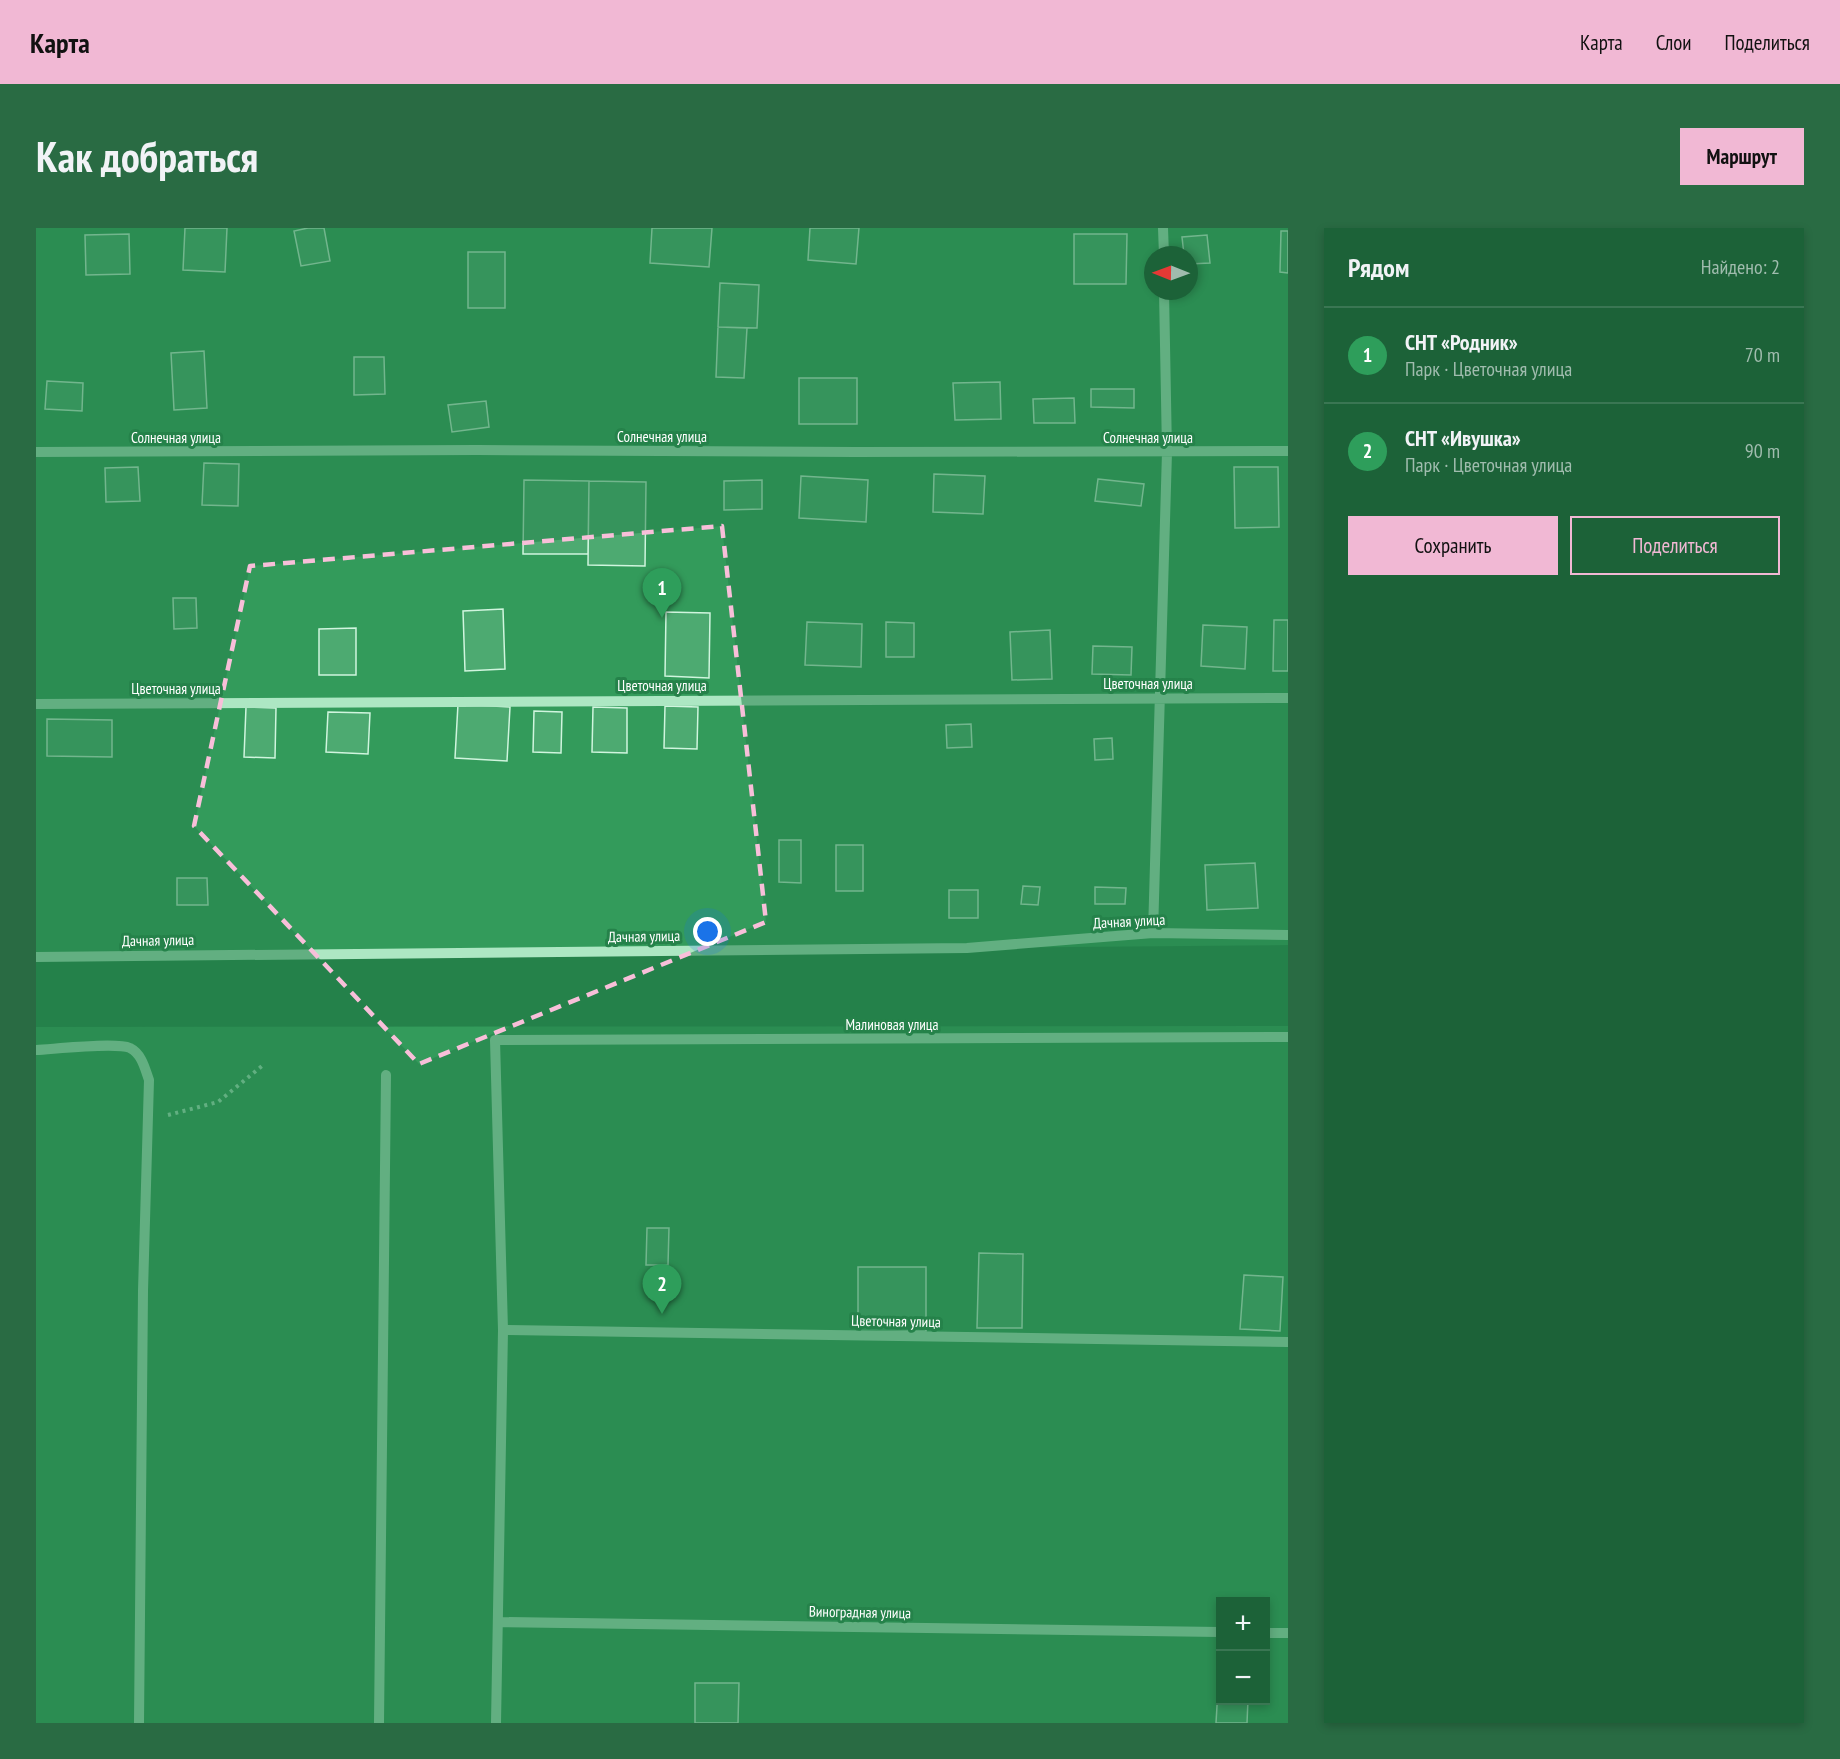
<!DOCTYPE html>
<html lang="ru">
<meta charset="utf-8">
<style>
body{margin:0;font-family:"PT Sans Narrow",sans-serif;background:#296b43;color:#f1f3f6}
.controls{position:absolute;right:18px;bottom:18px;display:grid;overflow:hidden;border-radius:0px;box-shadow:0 3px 9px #0003}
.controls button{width:54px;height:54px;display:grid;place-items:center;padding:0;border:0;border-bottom:2px solid #3a7653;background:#1c6238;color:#f1f3f6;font:30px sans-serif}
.compass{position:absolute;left:1108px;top:18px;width:54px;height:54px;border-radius:50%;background:#1c6238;box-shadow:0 3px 9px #0003;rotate:271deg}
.you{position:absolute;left:672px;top:704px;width:21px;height:21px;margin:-15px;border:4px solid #fff;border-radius:50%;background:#1a73e8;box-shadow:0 0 0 9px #1a73e833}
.badge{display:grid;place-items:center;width:39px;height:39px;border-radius:50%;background:#f1b8d4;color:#fff;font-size:20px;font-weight:700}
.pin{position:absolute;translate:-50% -50px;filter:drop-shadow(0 2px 3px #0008)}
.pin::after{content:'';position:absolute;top:32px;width:21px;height:18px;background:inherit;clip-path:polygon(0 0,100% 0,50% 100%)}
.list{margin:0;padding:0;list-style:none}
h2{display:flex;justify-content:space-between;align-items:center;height:78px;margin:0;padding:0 24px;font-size:26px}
h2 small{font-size:20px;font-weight:400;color:#a0bcae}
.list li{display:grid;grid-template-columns:39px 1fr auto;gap:18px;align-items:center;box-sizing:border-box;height:96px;padding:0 24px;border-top:2px solid #3a7653}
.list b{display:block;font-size:22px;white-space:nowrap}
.list p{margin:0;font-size:20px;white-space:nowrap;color:#a0bcae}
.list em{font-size:20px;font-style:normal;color:#a0bcae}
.actions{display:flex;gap:12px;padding:18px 24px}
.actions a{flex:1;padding:14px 0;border:2px solid #f1b8d4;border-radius:0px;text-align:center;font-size:21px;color:#f1b8d4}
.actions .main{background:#f1b8d4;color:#111}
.map{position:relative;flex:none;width:1252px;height:1495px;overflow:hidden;border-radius:0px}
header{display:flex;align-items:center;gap:36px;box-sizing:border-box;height:84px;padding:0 30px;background:#f1b8d4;color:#111}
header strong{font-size:28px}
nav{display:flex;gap:33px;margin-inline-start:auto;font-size:21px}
.intro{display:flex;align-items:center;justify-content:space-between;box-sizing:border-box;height:144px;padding:0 36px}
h1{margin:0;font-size:42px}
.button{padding:15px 27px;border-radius:0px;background:#f1b8d4;color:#111;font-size:21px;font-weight:700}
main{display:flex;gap:36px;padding:0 36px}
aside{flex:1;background:#1c6238;border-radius:0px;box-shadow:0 3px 9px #0003}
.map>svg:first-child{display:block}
.green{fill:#339b5b;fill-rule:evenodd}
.building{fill:#4daa71;stroke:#d0f5de;stroke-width:1.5}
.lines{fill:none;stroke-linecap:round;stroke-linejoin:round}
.path{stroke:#ade7c3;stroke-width:4;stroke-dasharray:3 4.5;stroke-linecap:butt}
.minor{stroke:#ade7c3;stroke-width:10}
.marked{fill:none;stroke:#f8bfd9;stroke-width:4.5;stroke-dasharray:12 8;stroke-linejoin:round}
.labels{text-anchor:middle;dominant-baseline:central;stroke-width:6;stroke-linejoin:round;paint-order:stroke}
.street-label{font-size:15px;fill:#fff;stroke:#25824a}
</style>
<header>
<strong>Карта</strong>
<nav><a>Карта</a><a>Слои</a><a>Поделиться</a></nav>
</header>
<div class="intro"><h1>Как добраться</h1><a class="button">Маршрут</a></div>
<main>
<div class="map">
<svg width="1252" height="1495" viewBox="0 0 1252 1495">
<rect width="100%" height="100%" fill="#25824a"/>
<path class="green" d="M0,0H1252V717L0,729ZM1117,27H1153V63H1117Z
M1252,798V1495H0V799ZM1184,1374H1230V1472H1184Z"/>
<path class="building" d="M149,0H191L189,44L147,42Z
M272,0H288L294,33L265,38L258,3Z
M616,0H676L673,39L614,35Z
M774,0H823L820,36L772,32Z
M1245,3H1252V45L1244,44Z
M93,6L94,46L50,47L49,7Z
M1038,6H1091L1090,56H1038Z
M1171,7L1174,35L1153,36V27H1148L1146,9Z
M432,24H469V80H432Z
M684,55L723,57L721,100L682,99Z
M682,99L711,100L708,150L680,149Z
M168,123L171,180L138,182L135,125Z
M318,129H348L349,166L318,167Z
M763,150H821V196H763Z
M11,153L47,155L46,183L9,181Z
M964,154L965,191L919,192L917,155Z
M1055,161H1098V180L1055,179Z
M1038,170L1039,195H998L997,171Z
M450,173L453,199L416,204L412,177Z
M168,235L203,236L202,278L166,277Z
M102,239L104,273L70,274L69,240Z
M1198,239H1242L1243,299L1199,300Z
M898,246L949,248L947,286L897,284Z
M765,248L832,252L830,294L763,290Z
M1062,251L1108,256L1105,278L1059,273Z
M488,252L553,253L552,326H487Z
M726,252V281L688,282V253Z
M553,253L610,254L609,338L552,337Z
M137,370H160L161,400L138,401Z
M467,381L469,441L429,443L427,383Z
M630,384L674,385L673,450L629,448Z
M1238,392H1252V443H1237Z
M771,394L826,396L825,439L769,437Z
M850,394L878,395V429H850Z
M1167,397L1211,399L1209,441L1165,438Z
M320,400V447H283V401Z
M1014,402L1016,451L976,452L974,404Z
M1057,418L1096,419L1095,447L1056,446Z
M422,476L474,479L471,533L419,530Z
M629,478L662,479L661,521L628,520Z
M210,479L240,480L239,530L208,529Z
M557,479L591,480V525L556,524Z
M498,483L526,484L525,525L497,524Z
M292,484L334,485L332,526L290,524Z
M11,491L76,492V529L11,528Z
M935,496L936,519L911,520L910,497Z
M1076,510L1077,531L1059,532L1058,511Z
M743,612H765V655L743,654Z
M800,617H827V663H800Z
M1219,635L1222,680L1171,682L1169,637Z
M141,650H171L172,677H141Z
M987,658L1004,659L1002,677L985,676Z
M1059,659L1090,660L1089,676H1059Z
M913,662H942V690H913Z
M611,1000H633L632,1037H610Z
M943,1025L987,1026L986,1100H941Z
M822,1039H890V1103L822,1104Z
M1208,1047L1247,1049L1244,1103L1204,1101Z
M659,1455H703L702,1495H659Z
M1182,1461H1184V1472H1212L1211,1495H1180Z"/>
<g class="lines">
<path class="path" d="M132,887L182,874L226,838"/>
<path class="minor" d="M1127,0L1128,27
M0,224L441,222L820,224L1252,223
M0,476L1252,470
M1117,705L1131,224L1128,63
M0,729L931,720L1117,705L1252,707
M0,822C19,821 80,814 94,820C106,826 109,841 113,852L107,1063L103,1495
M467,1102L1252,1114
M463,1394L1184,1404
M1230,1405H1252
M343,1495L350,847
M460,1495L467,1102L459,812L1252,809"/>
</g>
<path d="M0 0H1252V1495H0ZM686,298L730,694L383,836L158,598L214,338Z" fill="#25824a" fill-opacity=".55" fill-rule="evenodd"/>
<path class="marked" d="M686,298L730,694L383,836L158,598L214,338Z"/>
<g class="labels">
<g class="street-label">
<text x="626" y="208">Солнечная улица</text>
<text x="140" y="209">Солнечная улица</text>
<text x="1112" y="209">Солнечная улица</text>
<text x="1112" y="455">Цветочная улица</text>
<text x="626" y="457">Цветочная улица</text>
<text x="140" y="460">Цветочная улица</text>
<text transform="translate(1093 693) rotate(-3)">Дачная улица</text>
<text transform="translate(608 708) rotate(-1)">Дачная улица</text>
<text transform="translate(122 712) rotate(-1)">Дачная улица</text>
<text x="856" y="796">Малиновая улица</text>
<text transform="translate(860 1093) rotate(1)">Цветочная улица</text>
<text transform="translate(824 1384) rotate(1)">Виноградная улица</text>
</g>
</g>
</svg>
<div class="controls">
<button>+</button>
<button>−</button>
</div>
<svg class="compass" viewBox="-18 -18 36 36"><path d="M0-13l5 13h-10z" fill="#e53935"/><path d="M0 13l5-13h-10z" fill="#a0bcae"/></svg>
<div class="you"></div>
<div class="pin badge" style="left:626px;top:390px;background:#2e9e5b">1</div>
<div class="pin badge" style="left:626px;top:1086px;background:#2e9e5b">2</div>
</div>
<aside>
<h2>Рядом<small>Найдено: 2</small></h2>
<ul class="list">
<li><span class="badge" style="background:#2e9e5b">1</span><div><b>СНТ «Родник»</b><p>Парк · Цветочная улица</p></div><em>70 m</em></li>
<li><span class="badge" style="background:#2e9e5b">2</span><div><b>СНТ «Ивушка»</b><p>Парк · Цветочная улица</p></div><em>90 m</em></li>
</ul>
<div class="actions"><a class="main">Сохранить</a><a>Поделиться</a></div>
</aside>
</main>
